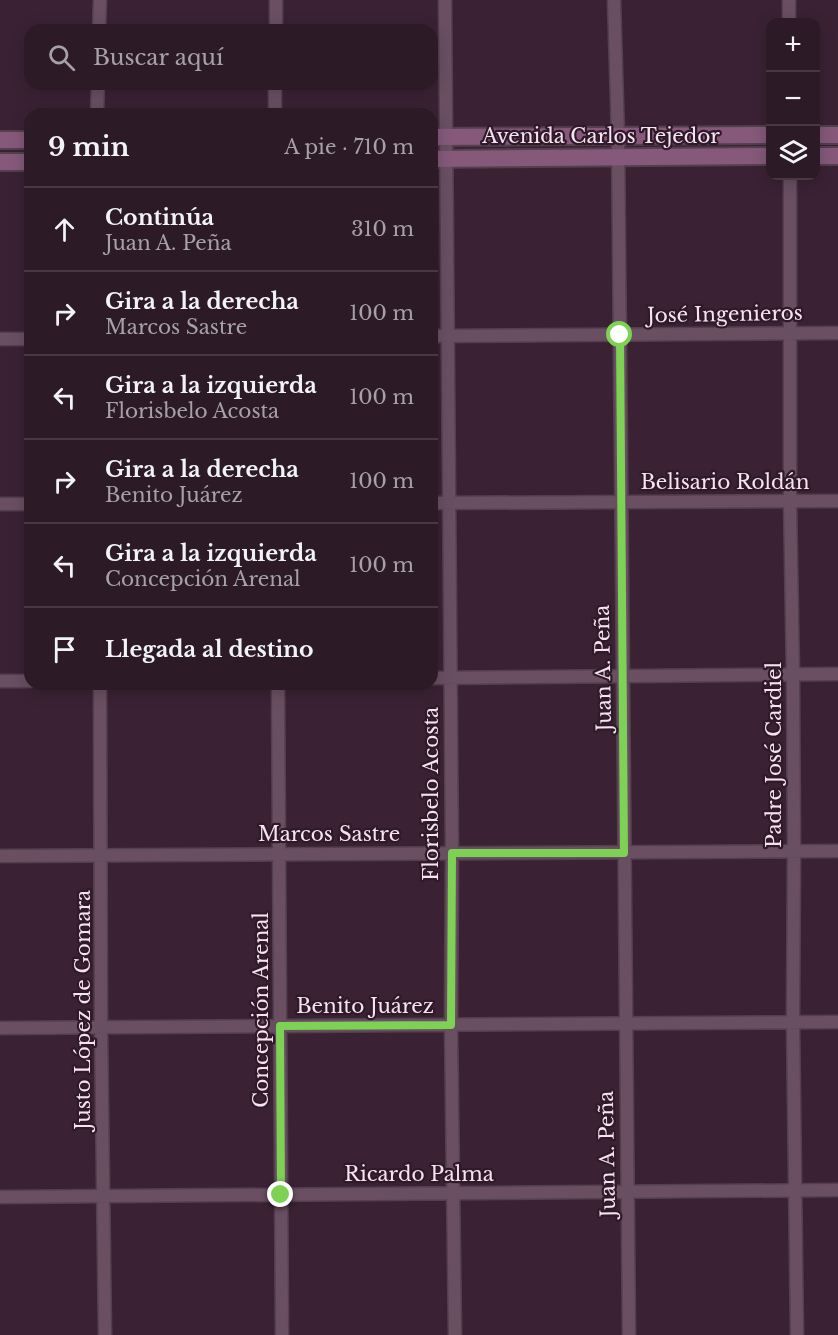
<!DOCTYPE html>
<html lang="es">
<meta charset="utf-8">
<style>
body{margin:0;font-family:"Libre Baskerville",serif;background:#382733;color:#f1f3f6}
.controls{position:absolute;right:18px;top:18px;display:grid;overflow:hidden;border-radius:12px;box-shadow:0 3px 15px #0003}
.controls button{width:54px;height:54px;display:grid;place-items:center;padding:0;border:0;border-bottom:2px solid #483844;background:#2c1a27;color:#f1f3f6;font:30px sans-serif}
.stop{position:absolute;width:18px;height:18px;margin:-14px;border:4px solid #7dd154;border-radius:50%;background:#fff}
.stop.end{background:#7dd154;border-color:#fff;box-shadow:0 2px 6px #0008}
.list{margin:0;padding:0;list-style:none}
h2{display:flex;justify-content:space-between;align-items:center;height:78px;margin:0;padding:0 24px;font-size:26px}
h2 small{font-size:20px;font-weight:400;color:#a6a1a7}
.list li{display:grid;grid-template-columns:39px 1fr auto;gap:18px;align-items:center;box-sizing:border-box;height:84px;padding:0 24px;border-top:2px solid #483844}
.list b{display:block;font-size:22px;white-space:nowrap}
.list p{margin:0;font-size:20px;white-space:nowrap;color:#a6a1a7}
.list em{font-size:20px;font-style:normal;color:#a6a1a7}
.icon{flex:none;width:33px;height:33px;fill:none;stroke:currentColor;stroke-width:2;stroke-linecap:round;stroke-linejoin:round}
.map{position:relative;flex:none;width:838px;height:1335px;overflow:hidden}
.search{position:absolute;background:#2c1a27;box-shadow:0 3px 15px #0003;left:24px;top:24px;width:414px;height:66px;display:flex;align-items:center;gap:15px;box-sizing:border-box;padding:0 21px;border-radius:18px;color:#a6a1a7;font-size:22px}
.panel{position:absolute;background:#2c1a27;box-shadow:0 3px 15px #0003;left:24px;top:108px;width:414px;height:582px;border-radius:18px}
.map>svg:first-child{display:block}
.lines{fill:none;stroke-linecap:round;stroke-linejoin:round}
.minor-casing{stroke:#533f4e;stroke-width:15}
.secondary-casing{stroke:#533f4e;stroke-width:20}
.minor{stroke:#6a4f63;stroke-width:12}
.secondary{stroke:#86597b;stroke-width:16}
.route{stroke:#7dd154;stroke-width:8}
.labels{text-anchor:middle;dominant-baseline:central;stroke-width:4.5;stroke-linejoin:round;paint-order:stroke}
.street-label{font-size:20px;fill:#f4e4ef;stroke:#2f192a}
</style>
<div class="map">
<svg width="838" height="1335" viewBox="0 0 838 1335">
<rect width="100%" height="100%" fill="#3a2234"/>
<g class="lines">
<defs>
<path id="minor" d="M445,0L452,853L451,1025L455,1335
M614,0L618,136L629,1335
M789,0V22
M99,30L100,0
M276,30V0
M97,114L98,84
M275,114V84
M790,176V501L793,675L794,851L793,1022L797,1335
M432,336L838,333
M0,339H30
M432,503L838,501
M0,504H30
M432,678L838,674
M0,681H30
M100,684L101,1027L105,1335
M278,684L282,1335
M0,856L838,851
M0,1028L838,1022
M0,1197L838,1190"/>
<path id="secondary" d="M816,135H838
M432,137L770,135
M0,140H30
M816,156H838
M432,159L770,156
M0,162H30"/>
</defs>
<use href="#minor" class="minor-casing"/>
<use href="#secondary" class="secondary-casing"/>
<use href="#minor" class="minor"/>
<use href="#secondary" class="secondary"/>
</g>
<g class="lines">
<path class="route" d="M281,1195L280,1026L451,1025L452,853H624L620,335"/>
</g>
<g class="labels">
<g class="street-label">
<text x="601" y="136">Avenida Carlos Tejedor</text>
<text transform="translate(725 314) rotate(-1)">José Ingenieros</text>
<text x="725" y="482">Belisario Roldán</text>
<text transform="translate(603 668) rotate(-91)">Juan A. Peña</text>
<text transform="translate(774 755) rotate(-90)">Padre José Cardiel</text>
<text transform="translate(431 794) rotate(-90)">Florisbelo Acosta</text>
<text x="329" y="834">Marcos Sastre</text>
<text x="365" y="1006">Benito Juárez</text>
<text transform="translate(83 1010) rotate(-90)">Justo López de Gomara</text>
<text transform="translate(261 1010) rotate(-90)">Concepción Arenal</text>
<text transform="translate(607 1154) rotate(-91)">Juan A. Peña</text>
<text x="419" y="1174">Ricardo Palma</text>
</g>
</g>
</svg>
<div class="controls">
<button>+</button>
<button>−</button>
<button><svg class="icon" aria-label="layers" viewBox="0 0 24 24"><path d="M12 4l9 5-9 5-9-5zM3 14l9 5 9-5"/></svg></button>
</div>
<div class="stop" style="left:620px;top:335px"></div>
<div class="stop end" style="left:281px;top:1195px"></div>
<div class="search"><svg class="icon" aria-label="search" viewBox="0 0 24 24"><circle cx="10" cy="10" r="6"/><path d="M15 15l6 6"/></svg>Buscar aquí</div>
<section class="panel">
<h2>9 min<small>A pie · 710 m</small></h2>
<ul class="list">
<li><svg class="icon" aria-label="ahead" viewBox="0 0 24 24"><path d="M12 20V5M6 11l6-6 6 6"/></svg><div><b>Continúa</b><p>Juan A. Peña</p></div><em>310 m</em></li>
<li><svg class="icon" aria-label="right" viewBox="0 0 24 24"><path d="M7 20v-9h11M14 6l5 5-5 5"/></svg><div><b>Gira a la derecha</b><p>Marcos Sastre</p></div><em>100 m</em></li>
<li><svg class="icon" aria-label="left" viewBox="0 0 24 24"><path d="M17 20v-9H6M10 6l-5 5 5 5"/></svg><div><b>Gira a la izquierda</b><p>Florisbelo Acosta</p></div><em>100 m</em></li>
<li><svg class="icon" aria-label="right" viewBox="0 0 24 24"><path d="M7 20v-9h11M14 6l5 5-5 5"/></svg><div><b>Gira a la derecha</b><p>Benito Juárez</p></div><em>100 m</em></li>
<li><svg class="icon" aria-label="left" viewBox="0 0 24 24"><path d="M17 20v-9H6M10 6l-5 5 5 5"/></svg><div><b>Gira a la izquierda</b><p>Concepción Arenal</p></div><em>100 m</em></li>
<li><svg class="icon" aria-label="arrive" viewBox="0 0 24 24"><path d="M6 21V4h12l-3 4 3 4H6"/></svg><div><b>Llegada al destino</b></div></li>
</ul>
</section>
</div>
